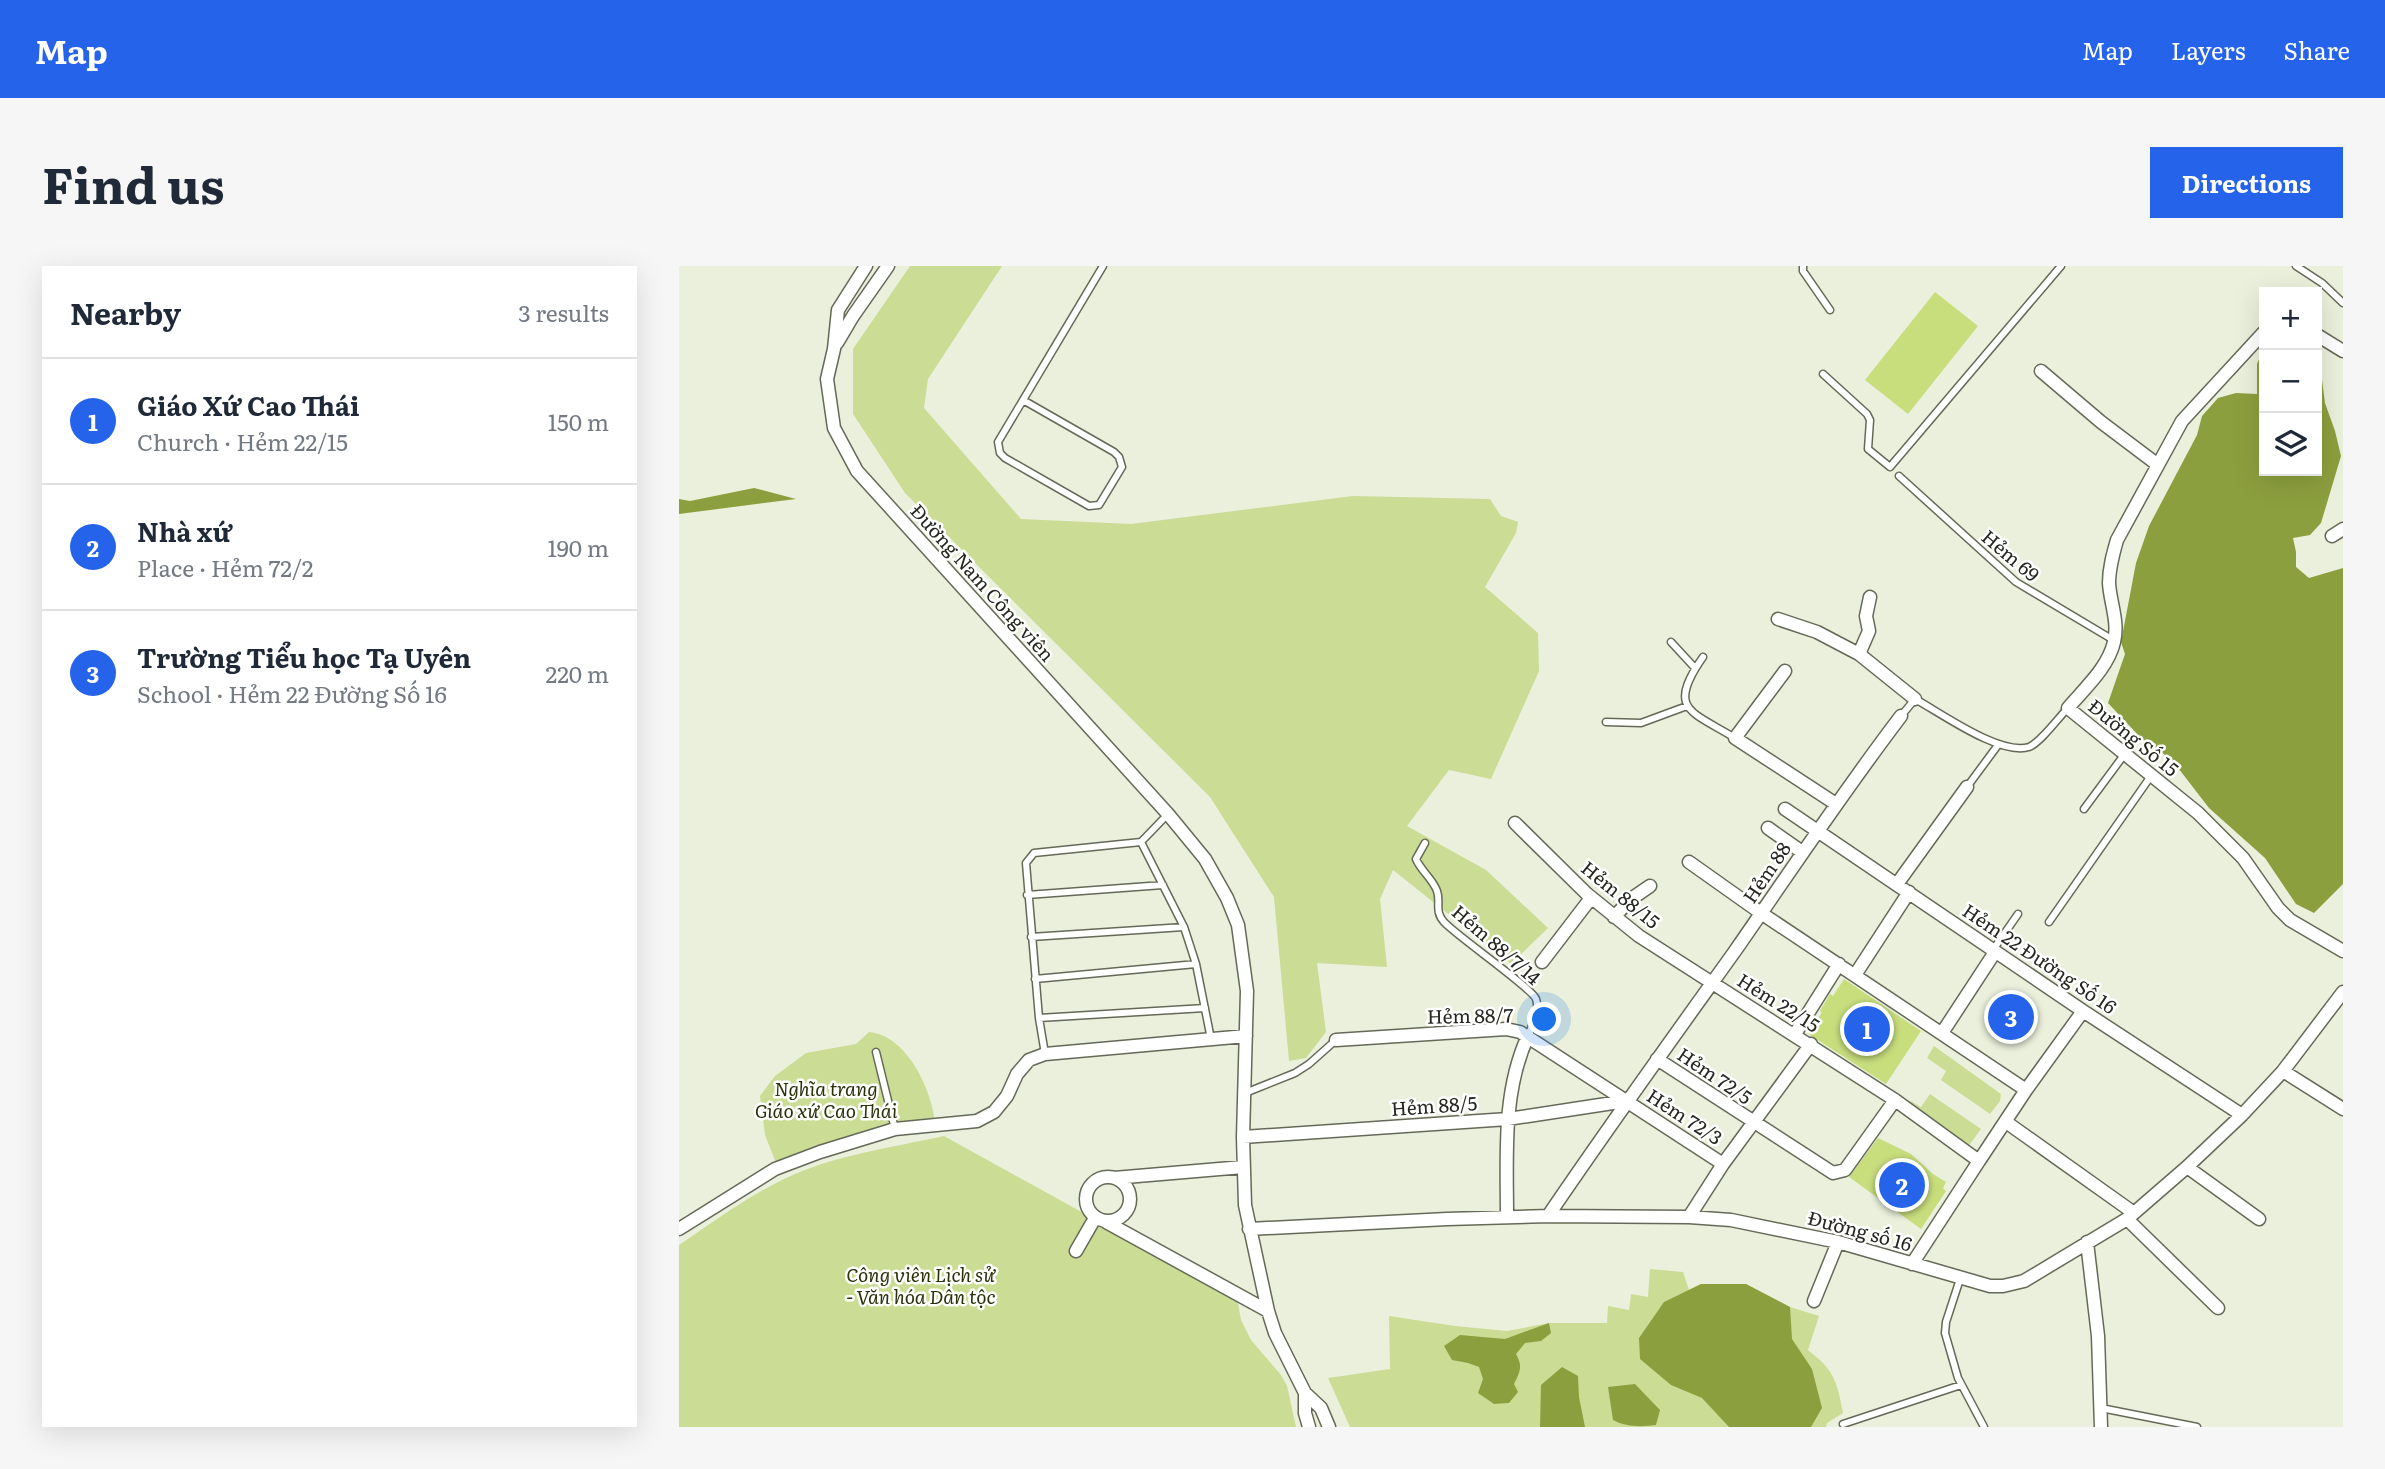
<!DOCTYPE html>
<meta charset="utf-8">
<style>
body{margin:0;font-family:Literata,serif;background:#f6f6f7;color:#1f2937}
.controls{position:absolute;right:21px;top:21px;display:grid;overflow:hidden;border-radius:0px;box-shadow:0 7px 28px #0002}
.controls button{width:63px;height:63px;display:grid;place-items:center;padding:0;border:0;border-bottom:2px solid #e0e1e3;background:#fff;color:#1f2937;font:35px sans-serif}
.you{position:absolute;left:866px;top:754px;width:24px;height:24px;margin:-18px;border:5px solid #fff;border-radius:50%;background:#1a73e8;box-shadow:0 0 0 10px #1a73e833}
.badge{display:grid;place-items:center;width:46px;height:46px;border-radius:50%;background:#2563eb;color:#fff;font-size:23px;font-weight:700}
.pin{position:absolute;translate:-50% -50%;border:4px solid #fff;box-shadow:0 2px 7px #0006}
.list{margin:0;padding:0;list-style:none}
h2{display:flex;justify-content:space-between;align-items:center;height:91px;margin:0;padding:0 28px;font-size:30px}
h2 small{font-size:23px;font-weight:400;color:#747a83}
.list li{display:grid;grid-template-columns:46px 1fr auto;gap:21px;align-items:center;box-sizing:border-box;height:126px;padding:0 28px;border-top:2px solid #e0e1e3}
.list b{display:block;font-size:26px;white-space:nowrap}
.list p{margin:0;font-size:23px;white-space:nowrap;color:#747a83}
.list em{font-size:23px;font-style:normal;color:#747a83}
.icon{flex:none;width:38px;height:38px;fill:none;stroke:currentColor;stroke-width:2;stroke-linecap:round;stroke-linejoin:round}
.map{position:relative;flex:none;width:1664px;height:1161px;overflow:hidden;border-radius:0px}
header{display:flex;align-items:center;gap:42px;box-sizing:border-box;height:98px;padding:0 35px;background:#2563eb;color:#fff}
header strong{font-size:33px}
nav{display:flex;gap:38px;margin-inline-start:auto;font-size:24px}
.intro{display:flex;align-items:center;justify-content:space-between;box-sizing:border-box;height:168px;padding:0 42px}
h1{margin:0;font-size:49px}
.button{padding:18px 32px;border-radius:0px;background:#2563eb;color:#fff;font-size:24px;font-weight:700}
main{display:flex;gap:42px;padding:0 42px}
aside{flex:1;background:#fff;border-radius:0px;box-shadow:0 7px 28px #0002}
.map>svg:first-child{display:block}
.green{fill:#cbdc95}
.water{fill:#8c9f3e}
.building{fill:#c8de7d}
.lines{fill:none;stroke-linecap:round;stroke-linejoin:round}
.service-casing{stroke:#656958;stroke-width:9}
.minor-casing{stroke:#656958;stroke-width:15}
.service{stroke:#fff;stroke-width:6}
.minor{stroke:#fff;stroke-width:12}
.labels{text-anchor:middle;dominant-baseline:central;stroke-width:5;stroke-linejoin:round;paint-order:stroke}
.street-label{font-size:19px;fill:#262820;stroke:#fff}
.park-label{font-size:19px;font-style:italic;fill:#2b3209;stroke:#fff}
</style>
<header>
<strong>Map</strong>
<nav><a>Map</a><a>Layers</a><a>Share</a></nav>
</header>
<div class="intro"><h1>Find us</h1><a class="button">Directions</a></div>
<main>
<aside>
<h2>Nearby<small>3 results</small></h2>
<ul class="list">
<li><span class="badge">1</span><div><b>Giáo Xứ Cao Thái</b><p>Church · Hẻm 22/15</p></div><em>150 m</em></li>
<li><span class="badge">2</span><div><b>Nhà xứ</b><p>Place · Hẻm 72/2</p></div><em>190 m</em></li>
<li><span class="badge">3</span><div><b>Trường Tiểu học Tạ Uyên</b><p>School · Hẻm 22 Đường Số 16</p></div><em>220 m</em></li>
</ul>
</aside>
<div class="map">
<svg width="1664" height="1161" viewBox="0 0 1664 1161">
<rect width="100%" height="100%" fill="#eaf0db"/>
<path class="green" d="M231,0H323L249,113L245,142L342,253L452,258L674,230L811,233L822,250L839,256L837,267L806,321L859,367L860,405L812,513L770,504L728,560L807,604L869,662L832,698L714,604L701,633L708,701L638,697L647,766L627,792L610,795L595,631L531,531L226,227L174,148V83Z
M190,766C227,769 253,823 256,857L97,897L86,869L81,830L96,810L127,787L177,778Z
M1255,780L1322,828L1321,835L1311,848L1262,814L1267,805L1248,792Z
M1251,828L1302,863L1288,882L1228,841L1232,835L1242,841Z
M265,870L558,1032L562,1054L572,1074L602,1109L608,1120L617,1161H0V979C34,956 68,931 105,913C155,889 211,882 265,870Z
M971,1003L1004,1006L1010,1024L1022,1018H1067L1111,1041L1140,1050L1129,1084C1155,1104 1158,1115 1164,1147L1148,1157L1147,1161H671L649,1112L711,1103L710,1050L776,1060L828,1065L870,1057H928L929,1040L950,1044L952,1028L969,1031Z"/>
<path class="water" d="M1585,81V205H1638V96L1642,106L1646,137L1656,165L1662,190L1642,257L1631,269L1614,272L1617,286V301L1630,312L1664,302V618L1635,647L1617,638L1586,592L1530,542L1493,494L1462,472L1429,437L1446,388L1442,376L1457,297L1470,260L1518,169L1523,150L1539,132L1557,127L1578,128V98Z
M75,222L117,233L0,248V233L11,235Z
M1022,1018H1067L1111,1041L1113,1073L1133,1103L1143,1142L1132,1161H1050L1023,1132L992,1119L961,1093L960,1072L985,1036Z
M870,1057L872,1067L862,1075L846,1077L837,1088C844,1100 841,1106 835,1118L839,1126L830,1137L815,1138L799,1127L804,1113L800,1101L789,1097L773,1094L765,1080L781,1069L826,1073Z
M883,1101L899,1110L900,1131L906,1161H861L862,1119Z
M956,1118L981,1144L977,1159C962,1161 947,1161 934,1154L929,1121Z"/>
<path class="building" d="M1256,26L1299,60L1229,148L1186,114Z
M1165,713L1242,765L1207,818L1128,767L1143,747L1141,745L1151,728L1154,730Z
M1199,872L1232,888L1254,908L1267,916L1264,922L1267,925L1242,963L1170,911Z"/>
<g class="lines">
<defs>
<path id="service" d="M1124,0V5L1151,44
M1617,0L1643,17L1664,37
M1144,108L1188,148L1191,154L1189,183L1211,201L1382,0
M344,134L435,186L440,191L443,201L420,239L410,240L326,192L321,187L319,176L424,0
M1220,210L1337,316L1436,375
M992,376L1016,402
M1024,391C987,444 1012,445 1056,472
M1222,450L1236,433C1262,447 1321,490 1350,481C1361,477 1380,451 1389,442
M927,456L962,457L1008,440
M1288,521L1319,479
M1405,543L1445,489
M462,576L505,661L517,698L532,773
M746,577L737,593C742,605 754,613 758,625C762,636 755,645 765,656C779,671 853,722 857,733C861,744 853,759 849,770
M348,629L484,619
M1370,656L1472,510
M352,671L505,661
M1314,684L1339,648
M356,713L517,698
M360,752L526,742
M197,786L216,863
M366,788L360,752L347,597L355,587L462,576L489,548
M566,827L616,807L630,798L657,774
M1281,1013L1267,1056L1266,1067L1279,1112L1305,1161
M1422,1142L1518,1161
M1164,1158L1282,1119"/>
<path id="minor" d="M187,0L159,44L155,83L148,113L155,162L178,205L489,548L526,593L548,632L559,659L568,725L564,871L566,939L589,1045L596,1067L626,1127
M1585,66L1503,155L1438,274C1434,288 1430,302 1430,317C1431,336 1440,356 1435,376C1429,402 1405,423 1389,442L1519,547L1564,592L1599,642L1611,654L1664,685
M1638,69L1664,85
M158,77L174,50L209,0
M1362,105L1422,156L1479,199
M1653,270L1664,263
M1099,353L1138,366L1180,388L1236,433
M1180,388L1190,365L1187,350L1191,331
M1106,405L1056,472L1157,538
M1106,543L1404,745L1563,849
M836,557L908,628L960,670L1216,834L1300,895L1347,824L1082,647L1010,596
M1089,562L1123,586
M1218,618L1288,521
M935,651L952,633L971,620
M863,696L912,632
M1176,709L1230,626
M1263,767L1316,686
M1116,768L1160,698
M657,774L827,763L841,766L1044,898
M978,793L1154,907L1166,904L1216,834
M1604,805L1664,843
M1347,824L1404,745
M1327,856L1455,947
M564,871L829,853L947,835
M1508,901L1580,953
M407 933a22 22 0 1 1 44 0a22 22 0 1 1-44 0Z
M435,912L564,901
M869,950C930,860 993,773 1056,685C1111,606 1164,526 1222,450
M828,951C828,890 823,826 849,770
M1010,951L1044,898L1132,778
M1448,953L1539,1042
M427,956L589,1045
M0,963L96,903L141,886L216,863L298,855L315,846L328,830L338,808L350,794L366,788L567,770
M570,963L768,953L869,950L1010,951L1052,954L1159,976L1311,1020H1324L1345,1015L1448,953L1508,901L1563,849L1604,805L1664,726
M1408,976L1419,1070L1422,1161
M397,985L416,952
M1233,998L1300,895
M1135,1035L1159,976
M630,1161L626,1147V1127L642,1142L650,1161"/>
</defs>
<use href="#service" class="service-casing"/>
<use href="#minor" class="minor-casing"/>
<use href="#service" class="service"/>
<use href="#minor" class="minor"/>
</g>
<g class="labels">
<g class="street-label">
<text transform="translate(1332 289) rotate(40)">Hẻm 69</text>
<text transform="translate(304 316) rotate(48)">Đường Nam Công viên</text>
<text transform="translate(1455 471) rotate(39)">Đường Số 15</text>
<text transform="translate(1087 606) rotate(-56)">Hẻm 88</text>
<text transform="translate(942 628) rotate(39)">Hẻm 88/15</text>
<text transform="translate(818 678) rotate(41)">Hẻm 88/7/14</text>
<text transform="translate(1361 692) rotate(34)">Hẻm 22 Đường Số 16</text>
<text transform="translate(1100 736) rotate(32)">Hẻm 22/15</text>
<text transform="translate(791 749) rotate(-1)">Hẻm 88/7</text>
<text transform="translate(1036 809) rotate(34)">Hẻm 72/5</text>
<text transform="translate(755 839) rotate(-4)">Hẻm 88/5</text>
<text transform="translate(1006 850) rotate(33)">Hẻm 72/3</text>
<text transform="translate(1181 964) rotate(15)">Đường số 16</text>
</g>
<g class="park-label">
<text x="147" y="822">Nghĩa trang<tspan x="147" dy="22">Giáo xứ Cao Thái</tspan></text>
<text x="242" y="1008">Công viên Lịch sử<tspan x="242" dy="22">- Văn hóa Dân tộc</tspan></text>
</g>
</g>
</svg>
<div class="controls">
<button>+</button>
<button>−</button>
<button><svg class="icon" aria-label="layers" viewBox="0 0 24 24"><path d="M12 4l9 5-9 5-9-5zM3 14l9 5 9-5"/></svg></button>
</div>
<div class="you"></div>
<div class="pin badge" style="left:1188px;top:763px">1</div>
<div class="pin badge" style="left:1223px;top:919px">2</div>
<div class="pin badge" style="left:1332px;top:751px">3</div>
</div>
</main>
